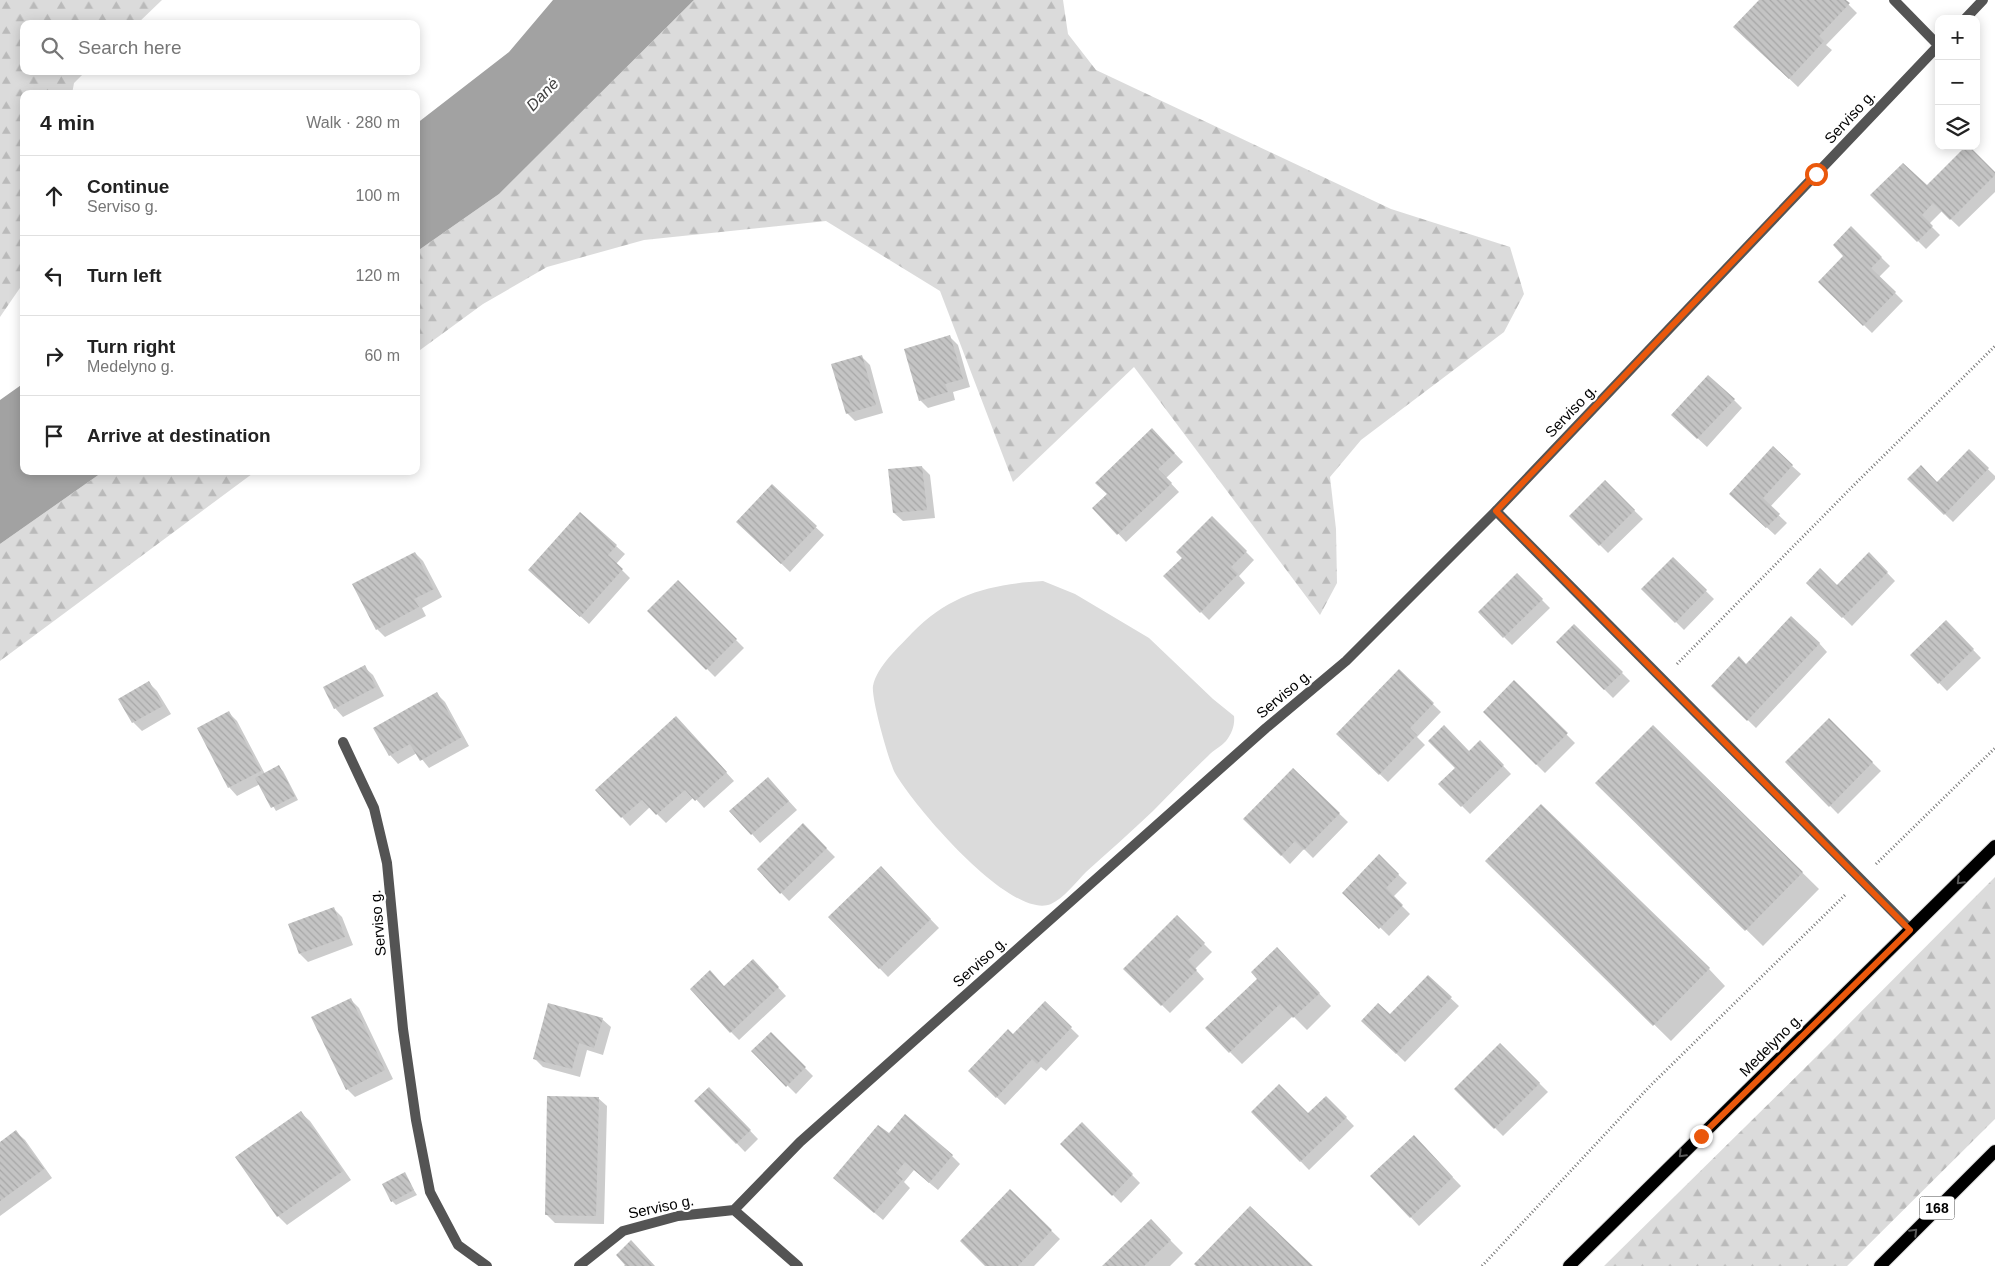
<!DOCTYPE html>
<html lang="en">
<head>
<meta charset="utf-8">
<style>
	body { margin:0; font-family:Helvetica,sans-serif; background:#f6f6f6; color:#222 }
	.controls { position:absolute; right:15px; top:15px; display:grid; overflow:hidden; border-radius:10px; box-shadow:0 2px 12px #0003 }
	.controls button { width:45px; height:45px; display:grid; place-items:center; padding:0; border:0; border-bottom:1px solid #e0e0e0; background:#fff; color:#222; font:25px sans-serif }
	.stop { position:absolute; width:15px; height:15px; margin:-11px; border:4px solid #ea580c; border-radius:50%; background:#fff }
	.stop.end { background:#ea580c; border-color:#fff; box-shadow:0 1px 5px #0008 }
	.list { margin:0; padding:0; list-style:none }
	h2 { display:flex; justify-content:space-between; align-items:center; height:65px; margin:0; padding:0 20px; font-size:21px }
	h2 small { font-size:16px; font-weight:400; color:#767676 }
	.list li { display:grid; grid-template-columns:32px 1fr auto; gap:15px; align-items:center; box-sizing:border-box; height:80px; padding:0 20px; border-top:1px solid #e0e0e0 }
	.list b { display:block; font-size:19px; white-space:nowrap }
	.list p { margin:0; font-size:16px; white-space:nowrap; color:#767676 }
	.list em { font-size:16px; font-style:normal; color:#767676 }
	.icon { flex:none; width:28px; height:28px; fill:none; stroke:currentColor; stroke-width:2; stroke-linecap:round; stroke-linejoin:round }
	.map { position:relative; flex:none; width:1995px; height:1266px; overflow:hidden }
	.search { position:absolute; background:#fff; box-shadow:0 2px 12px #0003; left:20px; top:20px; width:400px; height:55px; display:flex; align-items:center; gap:12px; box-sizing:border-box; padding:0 18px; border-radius:10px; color:#767676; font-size:19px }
	.panel { position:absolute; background:#fff; box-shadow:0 2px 12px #0003; left:20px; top:90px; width:400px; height:385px; border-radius:10px }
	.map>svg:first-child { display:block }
	.grass { fill:#dbdbdb }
	.forest { fill:url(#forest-firs) }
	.water { fill:#a2a2a2 }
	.shadow { fill:#0003 }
	.building { fill:url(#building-back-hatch) }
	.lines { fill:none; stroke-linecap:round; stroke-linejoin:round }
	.primary-casing { stroke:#dbdbdb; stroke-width:14 }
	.path { stroke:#767676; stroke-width:3; stroke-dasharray:1 2.5; stroke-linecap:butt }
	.lane { stroke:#545454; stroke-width:10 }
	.street { stroke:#545454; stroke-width:10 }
	.primary { stroke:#000; stroke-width:12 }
	.oneway { stroke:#595959 }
	.route { stroke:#ea580c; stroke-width:6 }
	.labels { text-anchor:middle; stroke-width:4.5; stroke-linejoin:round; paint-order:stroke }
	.shield { fill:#fff; stroke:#4c4c4c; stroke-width:1 }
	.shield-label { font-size:14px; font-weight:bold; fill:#000 }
	.street-label { font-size:15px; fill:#000; stroke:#fff }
	.water-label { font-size:16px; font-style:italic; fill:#434343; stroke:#fff }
</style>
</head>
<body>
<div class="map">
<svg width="1995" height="1266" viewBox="0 0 1995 1266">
	<defs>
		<pattern id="forest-firs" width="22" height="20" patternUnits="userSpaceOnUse" patternTransform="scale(1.25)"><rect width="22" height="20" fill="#dbdbdb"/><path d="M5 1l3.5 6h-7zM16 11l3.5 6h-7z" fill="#bababa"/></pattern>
		<pattern id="building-back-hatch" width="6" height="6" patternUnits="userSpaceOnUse" patternTransform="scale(1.25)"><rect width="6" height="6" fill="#c4c4c4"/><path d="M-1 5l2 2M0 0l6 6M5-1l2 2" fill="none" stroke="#a7a7a7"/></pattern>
	</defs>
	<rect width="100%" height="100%" fill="#fff"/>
	<path class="grass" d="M1043 581 1075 594 1149 638 1213 699 1234 716C1235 725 1232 733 1226 741 1221 747 1213 750 1208 756 1189 774 1171 793 1153 811 1131 832 1108 852 1086 872 1076 882 1064 898 1051 904 1011 921 913 805 895 773 889 762 871 698 873 686 877 666 899 647 912 633 950 594 990 584 1043 581Z"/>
	<path class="forest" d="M0 0H162L137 24H24V71H86L74 83 72 94H24V282L0 317Z
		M694 0H1063L1068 34 1096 70 1391 209 1510 247 1524 294 1504 332 1361 440 1330 477 1336 529 1337 583 1320 615 1134 367 1013 482 940 291 826 221 644 240 547 267 483 304 416 353V252L499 194Z
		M104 471H256L0 661V544Z
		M1995 877V1119L1847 1266H1604L1818 1055Z"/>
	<path class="water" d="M553 0H694L499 194 416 252V124L509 52Z
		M24 383V471H104L0 544V400Z"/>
	<path class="shadow" d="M1761 0H1844L1857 13 1826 45 1832 50 1798 87 1743 35Z
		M1995 174V192L1959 227 1942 211 1929 224 1940 235 1926 249 1872 195Z
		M1851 228 1890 266 1879 277 1903 301 1872 333 1820 282 1845 256Z
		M950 337 958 345 970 387 953 392 955 400 928 408 920 400Z
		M861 356 870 365 883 413 855 421 847 413Z
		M1734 400 1742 408 1707 447 1681 423Z
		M1160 438 1183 462 1166 478 1179 492 1126 542 1094 508Z
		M1969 451 1995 476V479L1953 522 1909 479 1937 483Z
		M1792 466 1801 474 1770 507 1787 523 1775 535 1739 502Z
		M922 467 930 475 935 518 903 521 894 513 890 470Z
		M1605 482 1643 519 1608 553 1571 516Z
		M772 486 824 535 790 572 746 530Z
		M580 514 625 554 616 564 630 578 589 624 538 578Z
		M1212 518 1254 560 1239 576 1245 583 1209 620 1165 576 1183 558Z
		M415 553 423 561 442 597 422 608 426 616 385 637 377 629Z
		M1869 554 1895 581 1852 626 1808 583 1837 586Z
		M1673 559 1714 599 1684 630 1643 589Z
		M1517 575 1550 608 1512 645 1479 612Z
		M678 582 744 648 715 677 649 611Z
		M1946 622 1981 658 1947 691 1912 655Z
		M1574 625 1630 681 1613 698 1557 642Z
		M1819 643 1827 652 1756 728 1721 694 1746 665Z
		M364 667 373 675 384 696 343 717 335 708Z
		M1399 671 1441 712 1417 737 1425 745 1388 782 1338 734Z
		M1514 682 1575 743 1545 773 1484 712Z
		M149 683 157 691 171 714 142 731 133 722Z
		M437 694 445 702 469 746 429 768 417 753 398 764 390 755Z
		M229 713 237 721 265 774 279 767 283 771 298 800 276 811 260 784 237 796 229 787Z
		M1829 720 1881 771 1838 814 1787 762Z
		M684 726 734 781 704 808 694 797 666 823 650 807 630 826 622 817Z
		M1653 726 1819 889 1763 946 1597 783Z
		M1480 742 1511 774 1470 814 1440 784Z
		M1293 769 1348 822 1313 858 1304 849 1290 864 1245 819Z
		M776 787 797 810 760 843 752 834Z
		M803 825 835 857 789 901 758 869Z
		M1379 856 1407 883 1393 897 1410 914 1389 936 1344 892Z
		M1487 861 1709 969 1725 986 1671 1041Z
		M881 868 939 928 888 977 830 917Z
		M333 908 342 917 353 945 308 962 300 954Z
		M1177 917 1212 952 1195 969 1204 979 1170 1013 1125 969Z
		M1290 962 1331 1006 1307 1030 1293 1016 1242 1064 1230 1052Z
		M761 969 786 996 739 1040 731 1032 725 987Z
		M1428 977 1459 1006 1405 1062 1363 1021 1390 1016Z
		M351 1000 359 1008 393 1079 355 1097 347 1089Z
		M1045 1003 1079 1036 1046 1071 1041 1067 1005 1105 969 1071 1013 1035Z
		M602 1019 611 1027 603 1055 587 1050 580 1077 543 1067 534 1058Z
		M771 1034 813 1076 796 1094 753 1051Z
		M1500 1044 1548 1092 1503 1136 1456 1089Z
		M709 1088 758 1139 745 1152 696 1101Z
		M1326 1097 1354 1126 1309 1170 1253 1112 1308 1115Z
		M598 1098 607 1106 604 1224 555 1223 546 1214Z
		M301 1113 310 1121 351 1180 287 1225 278 1216 237 1157Z
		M1082 1124 1140 1183 1121 1203 1062 1144Z
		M16 1132 25 1140 52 1178 0 1216V1144Z
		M889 1135 952 1156 960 1164 938 1190 914 1170 904 1182 910 1188 883 1220 843 1186Z
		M1414 1137 1461 1186 1419 1226 1372 1176Z
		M404 1174 417 1195 396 1205 392 1201Z
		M1010 1191 1060 1239 1034 1266H987Z
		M1151 1221 1183 1253 1170 1266H1104Z"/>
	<path class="building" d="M1759 0H1846L1850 3 1819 36 1824 41 1789 79 1733 27Z
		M1966 146H1969L1995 172V175L1950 220 1933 203 1922 215 1933 226 1917 242 1870 195 1903 163 1927 185Z
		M1851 226 1882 257 1871 268 1896 292 1863 326 1818 282 1843 256 1833 245Z
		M950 335 963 379 945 384 948 392 919 401 904 349Z
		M862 355 876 405 846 414 831 364Z
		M1708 375 1735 399 1697 439 1671 415Z
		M1152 428 1175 453 1158 469 1172 483 1117 535 1092 508 1107 494 1095 483Z
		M1773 446 1793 465 1763 498 1780 514 1766 528 1729 494Z
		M1969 449 1989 468 1944 515 1907 479 1921 465 1937 482Z
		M922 466 927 510 893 513 888 469Z
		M1605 480 1635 510 1599 546 1569 516Z
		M772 484 817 526 781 564 736 522Z
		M580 512 617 545 608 555 623 569 580 617 528 570Z
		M1212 516 1247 551 1231 567 1238 574 1200 613 1163 576 1182 558 1176 552Z
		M415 552 434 589 414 599 419 607 376 630 352 584Z
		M1869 552 1888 572 1842 618 1806 583 1820 568 1837 585Z
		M1673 557 1707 590 1675 623 1641 589Z
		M1517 573 1543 599 1503 638 1478 612Z
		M678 580 737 639 706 670 647 611Z
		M1791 616 1820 643 1747 721 1711 686 1739 656 1746 664Z
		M1946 620 1974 649 1938 684 1910 655Z
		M1574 624 1623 672 1604 690 1556 642Z
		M365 665 376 687 334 709 323 687Z
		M1399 669 1434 703 1410 728 1417 735 1379 775 1336 734Z
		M1514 680 1568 733 1536 765 1483 712Z
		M149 681 163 706 132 723 118 699Z
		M437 692 462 737 420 761 410 744 389 756 373 728Z
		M229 711 261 771 228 788 197 728Z
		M676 716 727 772 695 801 685 790 656 815 642 800 621 818 595 790Z
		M1829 718 1873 762 1829 807 1785 762Z
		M1444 725 1469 751 1480 740 1504 765 1461 807 1438 784 1455 768 1428 741Z
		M1653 725 1803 872 1745 931 1595 783Z
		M279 765 295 796 271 808 255 778Z
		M1293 768 1340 813 1304 850 1295 841 1281 856 1243 819Z
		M768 777 789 801 751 835 729 811Z
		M1541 804 1710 968 1653 1026 1485 861Z
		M803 823 827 848 780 894 757 869Z
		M1379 854 1399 874 1386 888 1403 905 1379 929 1342 893Z
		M881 866 931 919 879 969 828 917Z
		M334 907 345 937 299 954 288 924Z
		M1177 915 1205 943 1188 960 1197 970 1161 1006 1123 969Z
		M1277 947 1320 993 1293 1018 1280 1004 1229 1053 1205 1028 1257 979 1251 972Z
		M753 959 779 987 730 1033 690 989 710 970 724 986Z
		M1428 975 1452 997 1396 1054 1361 1021 1378 1003 1390 1014Z
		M351 998 385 1070 346 1090 311 1017Z
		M1045 1001 1072 1027 1037 1064 1032 1059 996 1098 968 1071 1008 1029 1013 1034Z
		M548 1003 603 1018 594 1048 579 1043 572 1069 533 1059Z
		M771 1032 806 1067 786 1087 751 1051Z
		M1500 1043 1540 1083 1494 1129 1454 1089Z
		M1279 1084 1308 1113 1326 1096 1347 1117 1300 1162 1251 1112Z
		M709 1087 751 1130 736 1144 694 1101Z
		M547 1096 599 1097 596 1216 545 1215Z
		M301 1111 343 1171 277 1217 235 1157Z
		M905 1114 953 1155 929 1183 905 1162 896 1173 903 1179 874 1213 833 1178 878 1125 889 1133Z
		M1082 1122 1133 1174 1112 1196 1060 1144Z
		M16 1130 44 1169 0 1201V1142Z
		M1414 1135 1453 1177 1410 1218 1370 1176Z
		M405 1172 414 1190 391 1202 382 1184Z
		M1010 1189 1052 1230 1018 1266H985L960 1241Z
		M1250 1206 1313 1266H1196L1194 1264Z
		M1151 1219 1171 1240 1144 1266H1102Z
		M631 1240 655 1266H624L625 1265 616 1255Z"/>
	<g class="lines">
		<g class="primary-casing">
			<path id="primary" d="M1569 1266 1995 846
				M1880 1266 1995 1151"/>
		</g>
		<path class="path" d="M1677 664 1857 482 1995 346
			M1876 864 1995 748
			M1482 1266 1650 1086 1845 895"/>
		<path class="lane" d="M1496 511 1911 930"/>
		<path class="street" d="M1894 0 1938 45
			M1965 19 1983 0
			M343 742 374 808 387 863 403 1029 416 1120 430 1192 458 1245 487 1266
			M734 1210 798 1266
			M579 1266 623 1231 678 1216 734 1210 800 1142 1266 728 1346 661 1496 511 1939 45"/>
		<use href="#primary" class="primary"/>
	</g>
	<defs><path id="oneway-chevron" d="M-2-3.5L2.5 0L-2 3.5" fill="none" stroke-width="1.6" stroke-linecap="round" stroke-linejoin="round" transform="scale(1.25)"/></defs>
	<g class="oneway">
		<use href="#oneway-chevron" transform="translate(1960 881) rotate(135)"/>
		<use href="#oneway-chevron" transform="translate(1682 1154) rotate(135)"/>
		<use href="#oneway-chevron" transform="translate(1914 1232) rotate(-45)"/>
	</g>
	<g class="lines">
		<path class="route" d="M1701 1136 1910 930 1496 511 1816 174"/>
	</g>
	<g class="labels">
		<rect class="shield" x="1919.5" y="1196.5" width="35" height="23" rx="4"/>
		<g class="shield-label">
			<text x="1937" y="1213">168</text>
		</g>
		<g class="street-label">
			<text transform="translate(1850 117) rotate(-47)" y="5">Serviso g.</text>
			<text transform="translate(1571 411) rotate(-46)" y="5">Serviso g.</text>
			<text transform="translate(1284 694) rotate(-40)" y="5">Serviso g.</text>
			<text transform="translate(378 923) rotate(-95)" y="5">Serviso g.</text>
			<text transform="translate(980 962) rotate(-42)" y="5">Serviso g.</text>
			<text transform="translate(1771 1045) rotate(-45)" y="5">Medelyno g.</text>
			<text transform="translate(661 1207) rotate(-12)" y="5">Serviso g.</text>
		</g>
		<g class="water-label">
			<text transform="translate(542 94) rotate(-46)" y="6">Danė</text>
		</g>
	</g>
</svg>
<div class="controls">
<button>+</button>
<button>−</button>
<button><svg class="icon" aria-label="layers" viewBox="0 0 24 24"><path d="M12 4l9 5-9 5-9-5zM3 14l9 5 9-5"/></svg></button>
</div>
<div class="stop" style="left:1816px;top:174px"></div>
<div class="stop end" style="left:1701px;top:1136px"></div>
<div class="search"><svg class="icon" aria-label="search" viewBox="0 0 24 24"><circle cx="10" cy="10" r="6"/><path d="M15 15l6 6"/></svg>Search here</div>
<section class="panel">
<h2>4 min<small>Walk · 280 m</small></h2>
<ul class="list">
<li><svg class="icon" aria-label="ahead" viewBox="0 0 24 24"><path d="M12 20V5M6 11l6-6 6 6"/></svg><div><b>Continue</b><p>Serviso g.</p></div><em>100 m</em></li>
<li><svg class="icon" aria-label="left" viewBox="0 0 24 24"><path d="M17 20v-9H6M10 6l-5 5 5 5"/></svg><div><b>Turn left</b></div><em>120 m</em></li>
<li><svg class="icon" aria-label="right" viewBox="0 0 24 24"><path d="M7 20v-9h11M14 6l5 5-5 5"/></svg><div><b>Turn right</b><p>Medelyno g.</p></div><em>60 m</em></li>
<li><svg class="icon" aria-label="arrive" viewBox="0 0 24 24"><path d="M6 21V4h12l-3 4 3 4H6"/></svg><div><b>Arrive at destination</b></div></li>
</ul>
</section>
</div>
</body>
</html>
